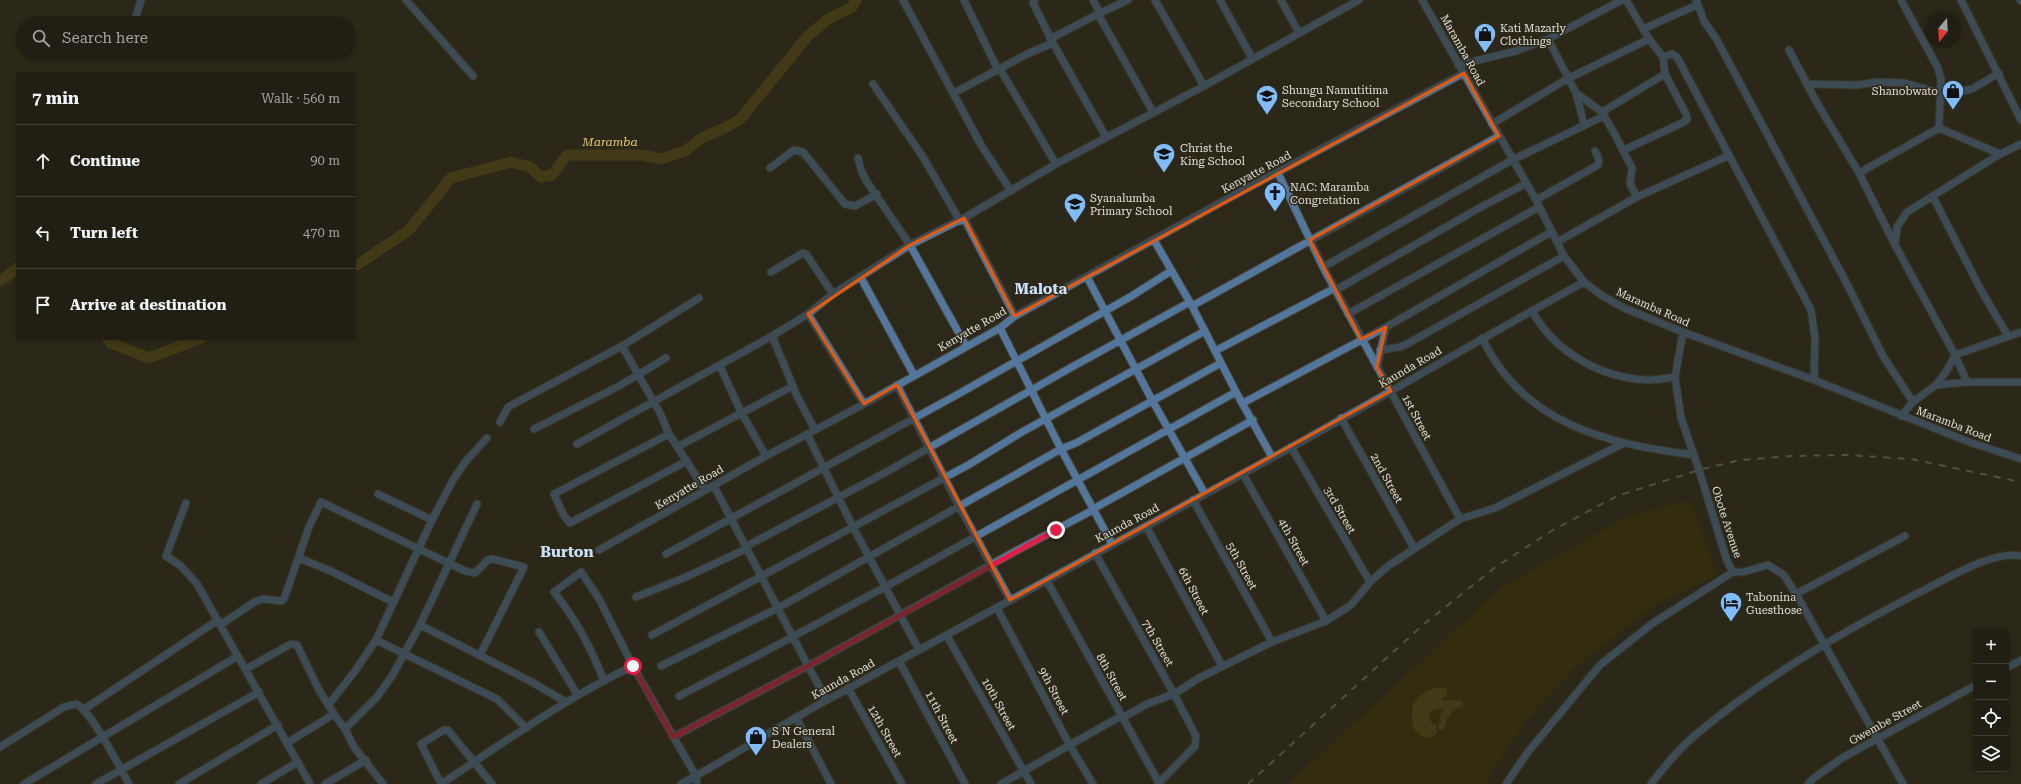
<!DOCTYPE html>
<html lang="en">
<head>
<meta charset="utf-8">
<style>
	body { margin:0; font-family:"Roboto Serif",serif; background:#2d2b22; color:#f1f3f6 }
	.controls { position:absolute; right:12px; bottom:12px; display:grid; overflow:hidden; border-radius:4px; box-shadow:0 2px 6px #0003 }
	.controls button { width:36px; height:36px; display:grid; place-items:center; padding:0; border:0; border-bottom:1px solid #3e3c34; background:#211e14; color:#f1f3f6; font:20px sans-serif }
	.compass { position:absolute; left:1925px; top:12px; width:36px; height:36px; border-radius:50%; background:#211e14; box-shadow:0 2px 6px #0003; rotate:198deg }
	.stop { position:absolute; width:12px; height:12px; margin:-9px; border:3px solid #e11d48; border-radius:50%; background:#fff }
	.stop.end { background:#e11d48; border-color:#fff; box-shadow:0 1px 4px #0008 }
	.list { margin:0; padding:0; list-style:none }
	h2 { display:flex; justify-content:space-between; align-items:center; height:52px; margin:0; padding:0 16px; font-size:17px }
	h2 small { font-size:13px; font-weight:400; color:#a2a2a0 }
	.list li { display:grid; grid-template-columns:26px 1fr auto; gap:12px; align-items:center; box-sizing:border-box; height:72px; padding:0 16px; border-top:1px solid #3e3c34 }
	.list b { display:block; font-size:15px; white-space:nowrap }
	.list em { font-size:13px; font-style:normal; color:#a2a2a0 }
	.icon { flex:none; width:22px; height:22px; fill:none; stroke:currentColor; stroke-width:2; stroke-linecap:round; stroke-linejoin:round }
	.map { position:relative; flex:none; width:2021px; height:784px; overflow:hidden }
	.search { position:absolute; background:#211e14; box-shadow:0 2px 6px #0003; left:16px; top:16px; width:340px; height:44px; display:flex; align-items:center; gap:10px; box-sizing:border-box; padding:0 14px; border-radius:22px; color:#a2a2a0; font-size:15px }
	.panel { position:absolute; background:#211e14; box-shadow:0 2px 6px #0003; left:16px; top:72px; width:340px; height:268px; border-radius:4px }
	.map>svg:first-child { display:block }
	.green { fill:#3d3101 }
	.water { fill:#5d4e13 }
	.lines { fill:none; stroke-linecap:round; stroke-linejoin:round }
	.river { stroke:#5d4e13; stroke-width:11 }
	.minor-casing { stroke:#494538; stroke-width:9 }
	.minor { stroke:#53779c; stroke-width:7 }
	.rail { stroke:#817e72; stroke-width:2; stroke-dasharray:7 7; stroke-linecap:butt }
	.route { stroke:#e11d48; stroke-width:5 }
	.marked { fill:none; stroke:#e8590c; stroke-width:3; stroke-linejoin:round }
	.labels { text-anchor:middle; stroke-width:3; stroke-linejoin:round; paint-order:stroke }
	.poi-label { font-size:11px; fill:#e1dfd6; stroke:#2c281a; text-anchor:start }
	.street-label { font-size:11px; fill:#e1dfd6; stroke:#2c281a }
	.water-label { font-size:12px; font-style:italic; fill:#e5ca61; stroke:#2c281a }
	.district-label { font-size:15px; font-weight:bold; fill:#cbe1f9; stroke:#2c281a }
</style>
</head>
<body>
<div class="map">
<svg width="2021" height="784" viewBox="0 0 2021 784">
	<rect width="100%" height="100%" fill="#2c281a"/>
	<path class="green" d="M1691 500 1717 575 1658 603 1575 667 1525 722 1484 784H1288L1502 587 1626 517Z"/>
	<path class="water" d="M1436 688H1447V695L1441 699 1443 701 1454 700 1463 701V706C1451 710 1447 717 1444 729L1439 730 1438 725 1441 722 1439 717 1444 710 1438 708 1431 711C1428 718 1429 722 1436 725L1437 733 1434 736 1424 738 1414 729C1408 707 1413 695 1436 688Z"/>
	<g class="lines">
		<path class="river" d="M354 267 409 230 451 178 511 162 530 167 541 177 552 175 567 155H641L661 159 685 151 702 138 729 126 741 118 808 36 828 19 852 7 856 0
			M0 281 18 268
			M107 338 111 343 149 358 201 338"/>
		<g class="minor-casing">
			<path id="minor" d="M406 0 473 76
				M903 0 981 145 1011 191
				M964 0 998 70
				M1035 0 1033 3 1053 43 1106 137
				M1093 0 1100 13
				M1128 0 1098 14 1153 112
				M1155 0 1204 86
				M1220 0 1252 58
				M1281 0 1299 33
				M1422 0 1536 200 1564 256 1584 282 1601 295 1624 308 1683 332 1814 380 1969 442 2021 459
				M1626 0 1649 39 1663 57
				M1696 0 1704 21 1717 40 1847 284 1883 356 1913 402
				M1961 0 2021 120
				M2020 0 2021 1
				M134 23 141 0
				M1643 29 1697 5
				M1050 39 1098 14
				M1548 39 1576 93 1584 124
				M1789 50 1817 103 1859 173 1895 245
				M135 53 136 54
				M1458 65 1516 51 1548 39 1622 0
				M1000 69 1056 164
				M873 84 923 157 960 221
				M1808 84 1857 85 1877 82 1905 83 1940 93H1953L1972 89 1999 73
				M954 93 1027 54 1053 43
				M1576 93 1602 112 1614 133 1632 168 1630 184 1637 197
				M1602 112 1665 74
				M1492 124 1567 79 1649 39
				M1939 128 2000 154
				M1624 150 1684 122 1687 119 1686 114 1665 74 1663 57 1672 54 1677 57 1811 310 1815 338 1814 380
				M858 158 861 170 867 182 910 245 966 346
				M770 168 794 150 803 152 845 204 855 206 877 194
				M1278 173 1323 267 1460 519
				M1859 173 1939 128 1941 79 1938 68 1901 0
				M1933 197 1982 292 2008 336
				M1536 200 1598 165 1599 159 1595 151
				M964 218 1015 316
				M1154 240 1192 306 1236 392 1272 457
				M1557 242 1637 197 1728 156
				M1323 267 1512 160 1604 116
				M771 272 803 253 806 254 833 294
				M860 276 914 375
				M1087 277 1152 400 1205 494
				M1336 290 1481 207 1525 184
				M1192 306 1499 136
				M1532 311C1555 352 1600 378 1648 380 1657 380 1666 378 1675 377
				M808 314 864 404
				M1348 314 1539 207
				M1000 328 1061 449 1112 544
				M1683 332 1675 377 1681 418 1699 470 1727 561 1733 572H1743L1768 565 1784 575 1796 594 1903 784
				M772 336 797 396 815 430
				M1482 338C1523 424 1607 444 1694 455
				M622 346 660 413 669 434 705 490
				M1380 350 1400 347 1407 344 1564 256
				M1215 351 1335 288
				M720 366 741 412 766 456
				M1377 367 1386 327
				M1967 382 1955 355 1895 245 1897 227 1907 212 2000 154 2021 144
				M897 385 959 506 1010 600
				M1936 385 1967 382H2021
				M1243 403 1386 327 1551 232
				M1901 416 1913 402 1936 385 1946 372 1955 355 2021 332
				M1341 418 1414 548
				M500 422 508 407 622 346 699 298
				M534 429 619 386 666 358
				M669 434 554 494 563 514 570 523 687 461
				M807 434 853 527 919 650
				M577 444 772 336 808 314 833 294 910 245 964 218 1056 164 1204 86 1359 0
				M677 447 793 386
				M1291 447 1370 582
				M1243 474 1326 621
				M714 486 808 666 827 700
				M378 494 432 520
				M1193 500 1272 642
				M186 503 166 556 181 566 197 584 310 784
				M1093 509 1253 420
				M1146 526 1222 666
				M745 547 888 471 1072 367 1190 302
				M599 550 766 456 864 404 1000 328 1015 316 1227 199 1464 73
				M1095 553 1174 694 1196 736 1195 746 1158 784
				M666 554 953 397 1130 297 1171 271
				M299 558 333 572 393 602
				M1047 581 1159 783
				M1796 594 1905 536
				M636 597 686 577 746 549
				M997 608 1069 744 1093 784
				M220 625 256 601 263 599 282 601 284 599 309 527 321 502 465 571 475 573 488 560 493 559 524 567 480 655
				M420 625 530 681 566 702
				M539 632 577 694
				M652 635 970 464 1022 432 1205 331
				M947 636 1031 784
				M376 640 497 699 526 728
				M899 661 965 784
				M661 666 778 608 1061 449 1076 443 1221 363
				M2006 668 2021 660
				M246 669 291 644 297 645 319 690 334 714 345 729 354 747 383 784
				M604 681C592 650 575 618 554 592L581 572 598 597 633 666
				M848 688 902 784
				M679 696 768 650 885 587 1236 392
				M329 704 355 671 376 640 432 520 453 480 466 461 487 438
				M83 710 218 620
				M796 717 831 784
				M1122 718 1147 704 1174 694 1199 678 1272 642 1326 621 1351 605 1370 582 1388 566 1460 519 1495 508 1624 443
				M345 729 377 697 392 676 420 625 477 504
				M673 737 808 666 1012 553 1093 510
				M287 743 334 714
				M0 747 64 707 76 704C91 710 120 768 129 784
				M24 784 238 656
				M96 784 259 692
				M179 784 278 725
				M261 784 298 762
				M325 784 366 760
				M492 784 448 730H444L421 744 439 780 444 782C506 741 566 698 633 666L696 776 697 784
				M681 784C731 757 779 726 829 699 982 615 1136 532 1290 448 1388 394 1485 336 1584 282
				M1001 784 1121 716
				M1506 784 1528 752 1600 665 1653 623 1733 572
				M1651 784C1664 767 1677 751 1693 737 1765 676 1845 630 1928 588 1951 576 1995 550 2021 556
				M1808 784 1814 778 1842 758 1976 685"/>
		</g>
		<use href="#minor" class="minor"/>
		<path class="rail" d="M1248 784 1424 624 1497 566 1553 530 1617 496 1699 470 1740 460 1793 456 1846 455 1911 459 2021 482"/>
	</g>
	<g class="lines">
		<path class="route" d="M633 666 673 737 808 666 1056 530"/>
	</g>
	<path d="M0 0H2021V784H0ZM1464 73 1499 136 1310 240 1361 339 1386 327 1377 367 1391 391 1010 600 897 385 864 404 808 314 910 245 964 218 1015 316Z" fill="#2c281a" fill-opacity=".55" fill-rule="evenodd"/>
	<path class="marked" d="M1464 73 1499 136 1310 240 1361 339 1386 327 1377 367 1391 391 1010 600 897 385 864 404 808 314 910 245 964 218 1015 316Z"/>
	<defs>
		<g id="shop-pin" transform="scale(1.15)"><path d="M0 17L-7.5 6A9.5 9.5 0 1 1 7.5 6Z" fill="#81bcfa" stroke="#2c281a"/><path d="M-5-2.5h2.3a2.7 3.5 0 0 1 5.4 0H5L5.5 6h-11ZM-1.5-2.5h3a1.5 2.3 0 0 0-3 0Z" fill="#111"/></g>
		<g id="school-pin" transform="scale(1.15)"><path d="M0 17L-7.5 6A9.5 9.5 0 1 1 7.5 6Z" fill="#81bcfa" stroke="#2c281a"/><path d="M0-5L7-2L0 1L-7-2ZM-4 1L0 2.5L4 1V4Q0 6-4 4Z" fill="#111"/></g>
		<g id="church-pin" transform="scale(1.15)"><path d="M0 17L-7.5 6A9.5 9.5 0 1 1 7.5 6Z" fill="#81bcfa" stroke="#2c281a"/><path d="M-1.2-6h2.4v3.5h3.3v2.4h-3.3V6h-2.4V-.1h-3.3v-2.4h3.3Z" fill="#111"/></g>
		<g id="hotel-pin" transform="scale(1.15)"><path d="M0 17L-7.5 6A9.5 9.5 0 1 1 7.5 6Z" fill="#81bcfa" stroke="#2c281a"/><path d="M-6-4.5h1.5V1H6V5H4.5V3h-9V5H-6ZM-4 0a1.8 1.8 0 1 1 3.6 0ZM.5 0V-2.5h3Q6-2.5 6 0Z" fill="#111"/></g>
	</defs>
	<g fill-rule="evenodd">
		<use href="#shop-pin" x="1485" y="34"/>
		<use href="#shop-pin" x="1953" y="91"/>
		<use href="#school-pin" x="1267" y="96"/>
		<use href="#school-pin" x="1164" y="154"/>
		<use href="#church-pin" x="1275" y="193"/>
		<use href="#school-pin" x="1075" y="204"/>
		<use href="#hotel-pin" x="1731" y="603"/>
		<use href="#shop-pin" x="756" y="737"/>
	</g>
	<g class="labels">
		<g class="poi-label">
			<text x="1500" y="32">Kati Mazarly<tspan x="1500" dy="13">Clothings</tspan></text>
			<text x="1282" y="94">Shungu Namutitima<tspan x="1282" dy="13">Secondary School</tspan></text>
			<text x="1938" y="95" text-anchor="end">Shanobwato</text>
			<text x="1180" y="152">Christ the<tspan x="1180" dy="13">King School</tspan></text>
			<text x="1290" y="191">NAC: Maramba<tspan x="1290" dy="13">Congretation</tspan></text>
			<text x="1090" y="202">Syanalumba<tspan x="1090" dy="13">Primary School</tspan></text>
			<text x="1746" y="601">Tabonina<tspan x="1746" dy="13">Guesthose</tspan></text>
			<text x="772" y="735">S N General<tspan x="772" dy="13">Dealers</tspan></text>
		</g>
		<g class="street-label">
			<text transform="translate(1463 50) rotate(61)" y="4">Maramba Road</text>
			<text transform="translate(1256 172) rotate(-28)" y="4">Kenyatte Road</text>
			<text transform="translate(1653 307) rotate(24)" y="4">Maramba Road</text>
			<text transform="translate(972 329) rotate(-30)" y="4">Kenyatte Road</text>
			<text transform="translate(1410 367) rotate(-30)" y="4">Kaunda Road</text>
			<text transform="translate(1417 417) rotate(62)" y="4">1st Street</text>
			<text transform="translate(1954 424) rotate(21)" y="4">Maramba Road</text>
			<text transform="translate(1387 478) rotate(61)" y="4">2nd Street</text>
			<text transform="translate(689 487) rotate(-30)" y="4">Kenyatte Road</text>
			<text transform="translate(1340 510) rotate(60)" y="4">3rd Street</text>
			<text transform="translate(1727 522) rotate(72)" y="4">Obote Avenue</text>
			<text transform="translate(1127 523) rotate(-28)" y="4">Kaunda Road</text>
			<text transform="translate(1294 542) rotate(61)" y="4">4th Street</text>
			<text transform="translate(1242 566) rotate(61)" y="4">5th Street</text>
			<text transform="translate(1194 591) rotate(62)" y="4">6th Street</text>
			<text transform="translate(1158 643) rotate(60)" y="4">7th Street</text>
			<text transform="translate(1112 677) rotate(61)" y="4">8th Street</text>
			<text transform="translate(843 679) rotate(-29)" y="4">Kaunda Road</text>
			<text transform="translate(1054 691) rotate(62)" y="4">9th Street</text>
			<text transform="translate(999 704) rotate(61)" y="4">10th Street</text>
			<text transform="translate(942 717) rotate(62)" y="4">11th Street</text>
			<text transform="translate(1885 722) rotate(-29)" y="4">Gwembe Street</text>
			<text transform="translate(885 731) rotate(61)" y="4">12th Street</text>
		</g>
		<g class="water-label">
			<text x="610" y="146">Maramba</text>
		</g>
		<g class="district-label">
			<text x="1041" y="294">Malota</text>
			<text x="567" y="557">Burton</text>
		</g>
	</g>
</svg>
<div class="controls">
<button>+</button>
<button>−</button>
<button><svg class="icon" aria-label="locate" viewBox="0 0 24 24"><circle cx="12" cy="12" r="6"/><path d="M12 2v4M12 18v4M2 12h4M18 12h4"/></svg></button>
<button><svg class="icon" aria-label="layers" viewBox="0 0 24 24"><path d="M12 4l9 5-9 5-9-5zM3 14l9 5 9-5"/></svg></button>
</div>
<svg class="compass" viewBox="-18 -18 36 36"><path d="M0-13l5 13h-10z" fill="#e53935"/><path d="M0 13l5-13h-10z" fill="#a2a2a0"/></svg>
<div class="stop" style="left:633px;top:666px"></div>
<div class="stop end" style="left:1056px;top:530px"></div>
<div class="search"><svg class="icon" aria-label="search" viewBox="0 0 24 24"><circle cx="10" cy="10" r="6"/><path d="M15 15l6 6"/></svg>Search here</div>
<section class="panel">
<h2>7 min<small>Walk · 560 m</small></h2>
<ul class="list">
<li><svg class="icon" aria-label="ahead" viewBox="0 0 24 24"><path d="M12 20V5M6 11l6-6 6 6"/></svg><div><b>Continue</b></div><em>90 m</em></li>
<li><svg class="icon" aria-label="left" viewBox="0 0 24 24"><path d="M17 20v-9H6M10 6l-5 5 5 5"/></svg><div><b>Turn left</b></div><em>470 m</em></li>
<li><svg class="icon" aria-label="arrive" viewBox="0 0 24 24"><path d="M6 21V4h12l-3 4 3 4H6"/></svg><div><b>Arrive at destination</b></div></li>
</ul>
</section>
</div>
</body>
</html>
